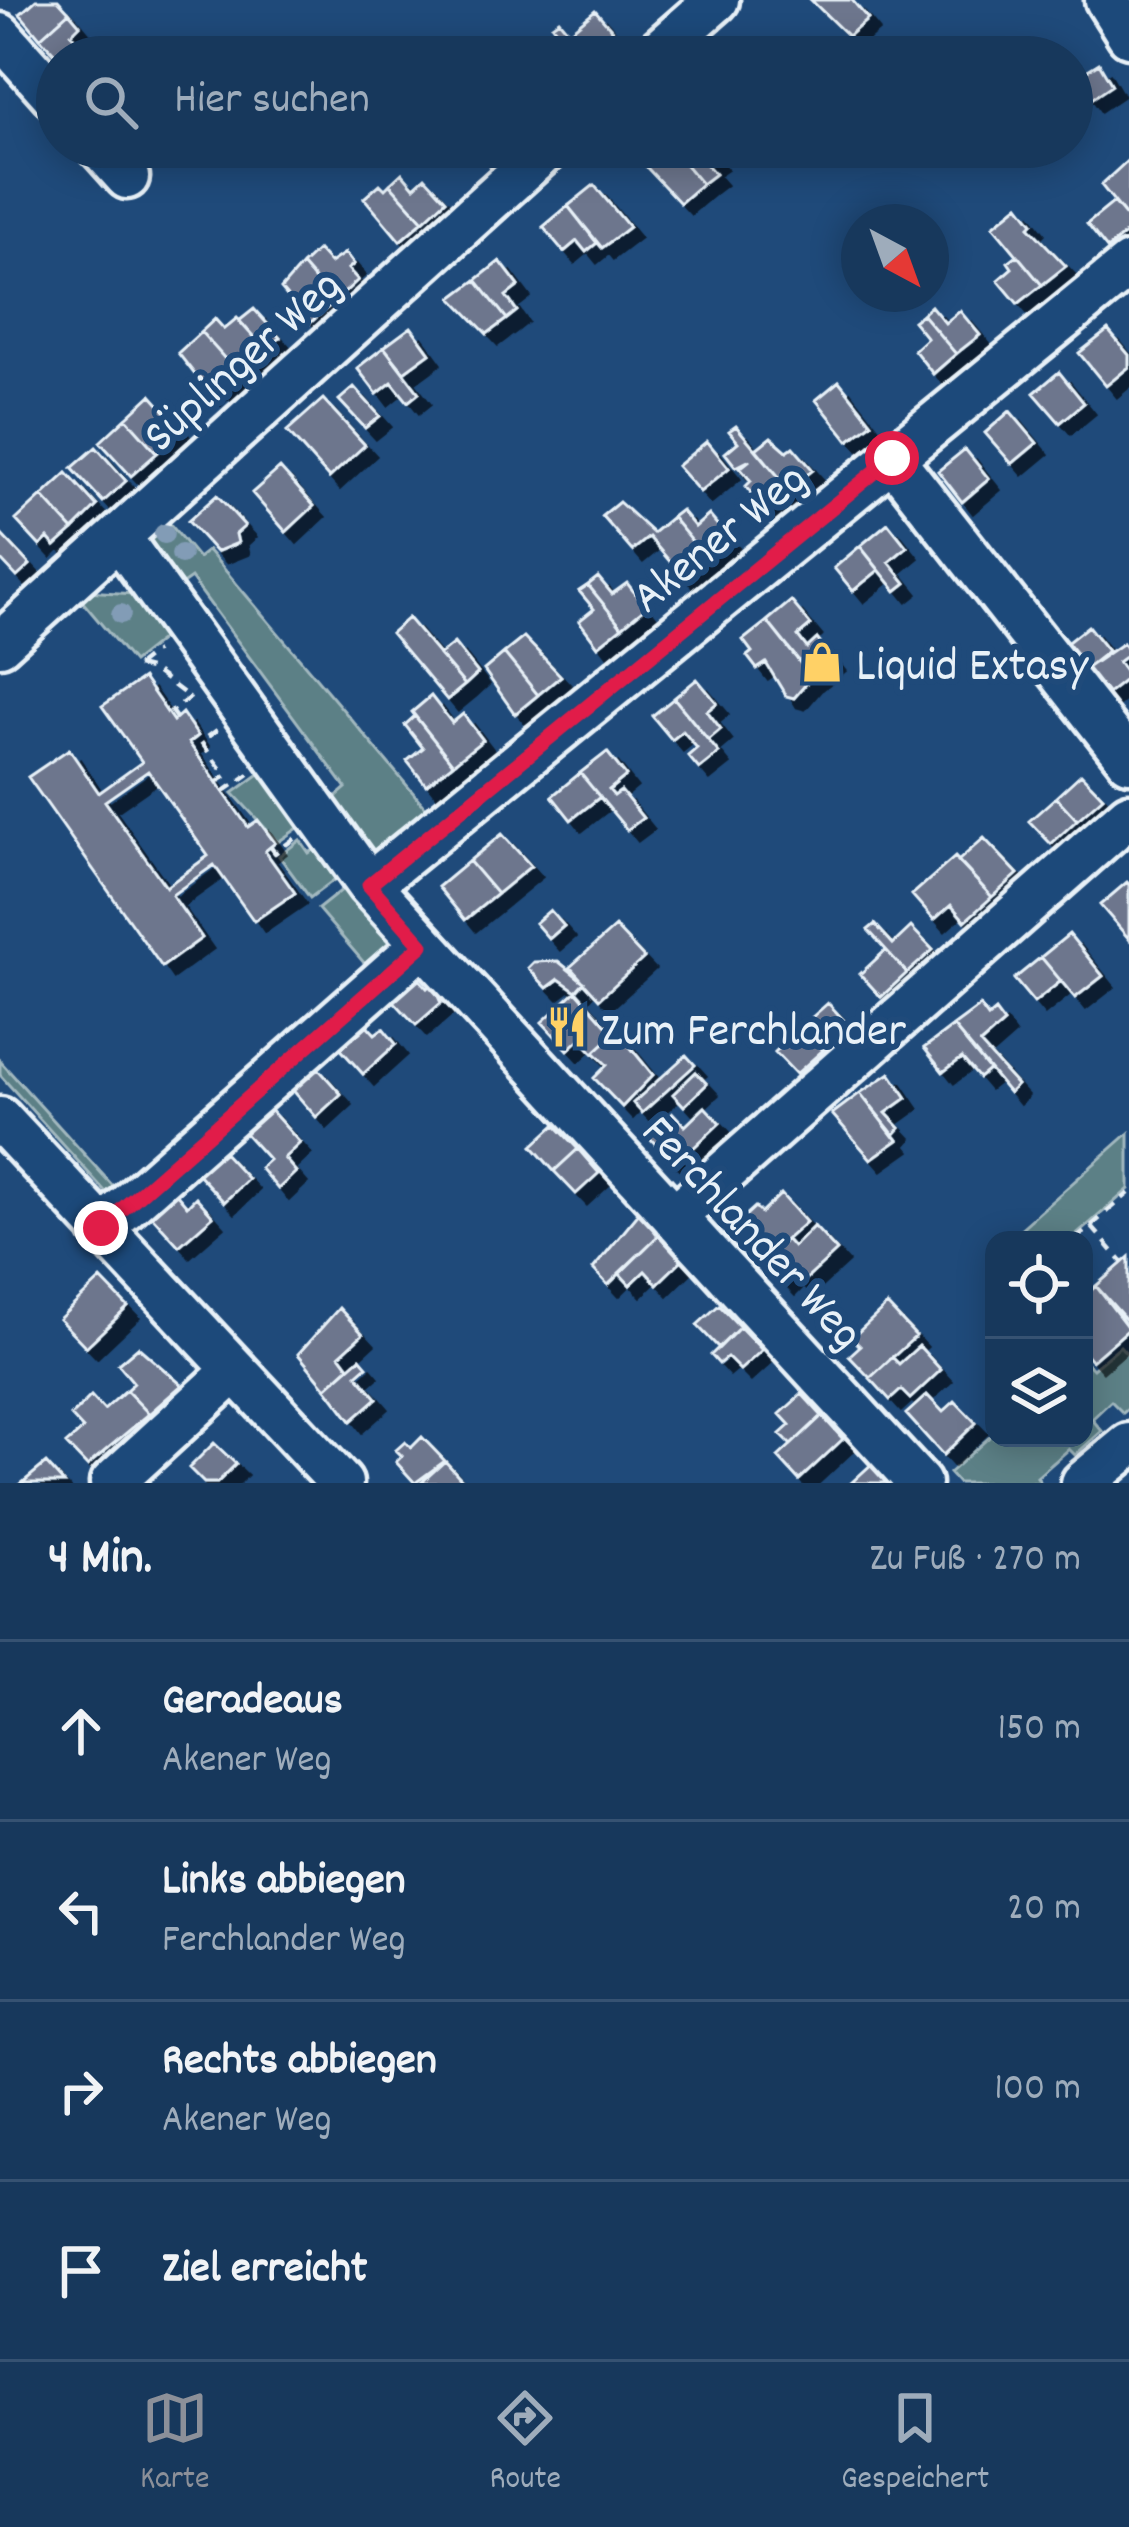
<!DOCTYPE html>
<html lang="de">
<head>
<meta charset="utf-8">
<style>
	body { margin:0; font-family:Dekko,sans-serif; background:#244365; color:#f1f3f6 }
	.controls { position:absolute; right:36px; bottom:36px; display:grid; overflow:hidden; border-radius:24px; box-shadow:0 6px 30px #0003 }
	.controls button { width:108px; height:108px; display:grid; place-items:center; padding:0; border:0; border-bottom:3px solid #365272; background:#17385c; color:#f1f3f6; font:60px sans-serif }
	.compass { position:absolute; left:841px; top:204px; width:108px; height:108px; border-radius:50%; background:#17385c; box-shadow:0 6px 30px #0003; rotate:139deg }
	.stop { position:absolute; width:36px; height:36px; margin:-27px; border:9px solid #e11d48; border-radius:50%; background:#fff }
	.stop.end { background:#e11d48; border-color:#fff; box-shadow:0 3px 12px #0008 }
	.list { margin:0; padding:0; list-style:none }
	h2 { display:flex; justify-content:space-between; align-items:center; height:156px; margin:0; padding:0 48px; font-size:51px }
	h2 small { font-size:39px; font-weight:400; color:#9eacbb }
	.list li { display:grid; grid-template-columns:78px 1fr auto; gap:36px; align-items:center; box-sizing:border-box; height:180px; padding:0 48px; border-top:3px solid #365272 }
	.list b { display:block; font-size:45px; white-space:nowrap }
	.list p { margin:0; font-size:39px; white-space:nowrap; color:#9eacbb }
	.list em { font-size:39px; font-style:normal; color:#9eacbb }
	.icon { flex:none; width:66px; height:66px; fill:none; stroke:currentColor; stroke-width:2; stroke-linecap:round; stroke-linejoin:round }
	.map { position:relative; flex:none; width:1129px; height:1483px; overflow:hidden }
	.search { position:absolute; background:#17385c; box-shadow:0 6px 30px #0003; left:36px; right:36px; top:36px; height:132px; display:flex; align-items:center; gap:30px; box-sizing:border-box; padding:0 42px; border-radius:66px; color:#9eacbb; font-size:45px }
	.sheet { height:876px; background:#17385c }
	nav { display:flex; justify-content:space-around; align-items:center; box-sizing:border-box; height:168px; border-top:3px solid #365272; background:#17385c; font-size:33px; color:#9eacbb }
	nav a { display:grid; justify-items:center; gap:6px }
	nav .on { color:#8c9099 }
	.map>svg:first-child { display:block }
	.green { fill:#5b8086; stroke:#a2b8bf; stroke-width:3 }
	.building { fill:#6d768d; stroke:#e8f1f8; stroke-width:3; fill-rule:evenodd; filter:url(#shadow) }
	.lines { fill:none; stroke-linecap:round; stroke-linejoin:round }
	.minor-casing { stroke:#e8f1f8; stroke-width:51 }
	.path { stroke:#e8f1f8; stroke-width:4.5; stroke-dasharray:12 9; stroke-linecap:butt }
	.minor { stroke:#1f4a7a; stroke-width:42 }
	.tree { fill:#829cb6 }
	.route { stroke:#e11d48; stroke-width:15 }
	.labels { text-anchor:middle; stroke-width:12; stroke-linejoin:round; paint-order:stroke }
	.street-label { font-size:48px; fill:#e8f1f8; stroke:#1f4a7a }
	.poi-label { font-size:48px; fill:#e8f1f8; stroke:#1f4a7a; text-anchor:start }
</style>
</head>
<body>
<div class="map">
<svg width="1129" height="1483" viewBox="0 0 1129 1483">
	<defs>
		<filter id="shadow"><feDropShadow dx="11" dy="11" stdDeviation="0" flood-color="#0009"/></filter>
	</defs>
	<rect width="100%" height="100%" fill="#1f4a7a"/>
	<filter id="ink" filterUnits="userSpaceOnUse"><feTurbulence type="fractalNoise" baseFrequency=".00833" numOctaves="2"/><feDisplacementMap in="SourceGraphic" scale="24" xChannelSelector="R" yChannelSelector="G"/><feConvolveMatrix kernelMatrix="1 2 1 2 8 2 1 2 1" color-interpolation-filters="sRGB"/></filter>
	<g filter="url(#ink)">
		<path class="green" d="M160 512 198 558 208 550 432 815 381 854 358 850 324 807 346 788 191 578 171 592 145 543Z
			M85 591 135 594 166 636 133 662 76 594Z
			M262 772 301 826 278 842 233 793Z
			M300 840 309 853 317 848 338 877 310 898 279 856Z
			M348 885C381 919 407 931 377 978L318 909Z
			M0 1061 122 1196 113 1200 0 1075Z
			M1129 1133V1189L1071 1240H1008Z
			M1120 1346 1129 1356V1408L1123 1413 1111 1401 1092 1419 1102 1431 1075 1455 1069 1449 1037 1477 1041 1483H958L949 1473 994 1433V1438H1084V1360L1093 1369Z"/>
		<path class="building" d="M36 0H58L69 12 40 38 20 14Z
			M811 0H852L868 19 848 36Z
			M595 10 625 45 610 57H590L569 32Z
			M69 12 80 25 71 34 79 43 58 57 40 38Z
			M559 20 579 44 590 57H563L556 43 562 38 552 25Z
			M1099 63 1112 85 1090 100 1075 78Z
			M646 147H671L702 184 680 203 636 156Z
			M671 147H706L716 159 707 165 715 174 702 184Z
			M1127 161 1129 164V220L1101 185Z
			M402 173 414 187 425 177 446 200 423 221 390 184Z
			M380 184 385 189 390 184 423 221 400 241 364 198Z
			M594 185 629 227 602 248 568 206Z
			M1114 202 1129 220V231L1107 249 1087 224Z
			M1019 205 1033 223 1029 227 1066 266 1042 285 993 226Z
			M568 206 597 243 586 252 577 241 564 252 543 227Z
			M318 250 330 263 345 253 354 264 348 269 358 280 334 302 302 265Z
			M1017 255 1042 285 1018 304 998 280 1012 268 1008 262Z
			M500 261 519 286 506 296 517 311 507 319 476 280Z
			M302 265 334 302 310 323 281 289Z
			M476 280 507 319 487 334 452 298Z
			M931 306 945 323 960 311 980 335 956 354 922 314Z
			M254 309 280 338 266 351 239 321Z
			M922 314 956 354 933 374 914 350 927 338 913 321Z
			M237 318 268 353 241 377 201 332 215 319 224 329Z
			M411 327 430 353 404 372 384 347Z
			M1108 330 1129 355V367L1106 386 1079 353Z
			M201 332 241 377 224 393 218 386 210 394 178 353Z
			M384 347 419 393 408 402 392 382 377 394 357 368Z
			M1059 372 1084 403 1060 423 1034 393Z
			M839 381 872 423 849 441 816 400Z
			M354 387 380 416 365 428 339 400Z
			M151 395 182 430 157 453 126 418Z
			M323 399 365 445 329 478 287 431Z
			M1010 411 1037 443 1012 464 985 433Z
			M126 418 157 453 131 476 100 442Z
			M736 426 789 489 765 510 746 486 751 481 740 468 750 460 736 467 725 453 738 442 729 431Z
			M771 437 787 451 793 447 813 470 789 489 756 449Z
			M707 441 729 468 700 492 677 466Z
			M96 447 126 481 103 502 72 468Z
			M965 449 989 479 962 502 938 471Z
			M280 468 314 506 286 532 252 493Z
			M67 473 97 506 73 530 42 496Z
			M217 495 245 526 236 534 238 543 216 552 188 521Z
			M42 496 73 530 55 546 48 538 40 546 16 520Z
			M619 502 653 533 672 517 706 558 683 577 649 537 632 551 602 516Z
			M681 510 695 527 709 515 729 539 706 558 672 517Z
			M888 523 907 547 889 562 906 583 896 591 860 546Z
			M0 533 30 565 17 577 0 559Z
			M860 546 879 570 853 591 834 568Z
			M598 577 612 594 627 583 646 607 622 627 588 585Z
			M588 585 622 627 598 646 579 621 594 609 579 591Z
			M791 601 811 625 798 636 807 648 817 639 834 660 812 678 767 621Z
			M408 618 465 685 447 700 391 633Z
			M767 621 812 677 794 698 786 696 766 663 757 669 747 656 752 652 743 640Z
			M1088 626 1108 651 1084 670 1064 645Z
			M524 637 561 676 538 695 504 653Z
			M454 643 478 673 465 685 439 655Z
			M1123 643 1129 654 1118 662 1129 677 1105 696 1084 670Z
			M504 653 538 695 515 714 484 670Z
			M143 678 173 721 182 713 198 736 189 743 248 827 258 820 275 843 265 851 295 893 254 921 214 865 172 895 202 938 162 967 28 777 69 749 99 793 142 762 102 706ZM148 771 208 856 166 887 105 801Z
			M697 679 717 703 707 711 721 729 708 740 674 698Z
			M431 696 452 723 463 714 483 740 453 764 412 712Z
			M674 698 719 753 699 769 688 756 697 748 683 731 672 740 652 716Z
			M415 716 453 764 426 785 407 761 423 748 405 725Z
			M607 752 626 776 609 790 614 796 621 791 643 818 627 830 580 773Z
			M580 773 600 797 571 820 552 796Z
			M1081 774 1103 797 1077 820 1056 797Z
			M1056 797 1077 820 1051 844 1029 821Z
			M502 834 531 866 497 894 469 861Z
			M984 838 1018 874 992 897 958 861Z
			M955 857 992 897 965 921 951 905 934 920 912 895Z
			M469 861 497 894 465 920 438 887Z
			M1127 882 1129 884V939L1100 905Z
			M550 910 564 926 549 939 535 923Z
			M875 924 893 944 911 927 933 950 907 973 868 930Z
			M615 927 644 958 599 999 570 967Z
			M1069 934 1103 976 1075 998 1041 957Z
			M886 950 907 973 881 997 860 974Z
			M1041 957 1061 981 1034 1003 1014 979Z
			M558 961 584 982 576 991 559 979 547 988 528 968 534 962Z
			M414 974 427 988 432 983 441 1003 416 1025 390 997Z
			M576 991 614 1034 593 1053 580 1039 568 1050 542 1022Z
			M828 1003 849 1026 823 1050 801 1027Z
			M980 1006 988 1017 995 1011 1004 1023 980 1044 1017 1085 1009 1093 953 1026Z
			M363 1021 375 1034 383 1028 396 1044 363 1074 337 1045Z
			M953 1026 989 1070 979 1078 962 1058 943 1072 924 1048Z
			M801 1027 823 1050 796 1074 775 1052Z
			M617 1031 653 1075 622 1107 594 1078 607 1065 594 1052Z
			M686 1055 695 1065 642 1113 633 1103Z
			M315 1065 341 1094 316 1117 290 1087Z
			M696 1072 707 1084 684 1106 673 1094Z
			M890 1073 907 1098 886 1113 900 1128 893 1136 860 1093Z
			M860 1093 898 1140 871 1159 832 1114Z
			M268 1107 300 1143 284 1158 296 1172 278 1189 260 1168 269 1160 242 1130Z
			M705 1107 720 1123 675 1165 648 1136 673 1113 685 1126Z
			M555 1125 578 1149 554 1171 532 1146Z
			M578 1149 599 1173 576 1194 554 1171Z
			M221 1150 248 1179 224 1202 197 1173Z
			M176 1193 187 1206 196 1197 213 1216 179 1246 151 1215Z
			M781 1194 806 1222 763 1260 739 1235 751 1224 744 1217 755 1207 761 1213Z
			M640 1212 660 1234 608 1285 593 1269Z
			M814 1226 837 1251 801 1284 793 1275 784 1284 762 1261 786 1239 793 1247Z
			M660 1234 684 1258 657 1284 645 1271 630 1285 619 1273Z
			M1129 1257V1323L1096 1286Z
			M101 1279 128 1307 86 1347 59 1319Z
			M1096 1286 1129 1329 1092 1361 1084 1352V1297Z
			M719 1305 740 1327 719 1348 697 1325Z
			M887 1305 916 1336 870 1378 849 1356 860 1346 852 1338Z
			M339 1308 363 1334 340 1355 349 1367 326 1388 298 1354Z
			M740 1327 762 1350 740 1370 727 1357 719 1364 711 1355Z
			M919 1346 941 1370 910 1399 901 1390 890 1400 870 1378 892 1357 899 1364Z
			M138 1347 182 1385 149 1414 126 1390 134 1383 118 1364Z
			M360 1358 367 1366 357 1375 377 1398 351 1421 326 1388Z
			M126 1390 149 1414 87 1466 66 1444 83 1429 71 1416 91 1396 104 1410Z
			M802 1394 822 1416 791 1445 780 1434 790 1425 780 1414Z
			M927 1395 943 1412 955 1401 976 1423 943 1455 906 1414Z
			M822 1416 843 1439 799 1480 778 1457Z
			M422 1437 445 1461 415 1483 396 1462 402 1456 396 1450 405 1442 411 1448Z
			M214 1443 236 1464 217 1483H204L189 1468Z
			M445 1461 465 1483H421Z
			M874 1462 892 1483H851Z
			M46 1463 64 1483H22Z"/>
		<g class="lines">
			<g class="minor-casing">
				<path id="minor" d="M1107 0 1129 35
					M0 35 57 99
					M652 57 717 0
					M100 147 127 177
					M892 458 1129 760
					M119 537 369 885 919 1483
					M0 644 549 147
					M369 885 1129 265
					M0 1119 341 1483
					M674 1217 1129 815
					M101 1229 422 945
					M112 1483 235 1370
					M1083 1483 1129 1445"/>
			</g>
			<path class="path" d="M137 666 153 670 185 694
				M137 666 156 651
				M176 718 171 711 192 696
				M216 783 226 776 201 742 217 730
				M223 792 249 774
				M270 846 275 853 295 838
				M1091 1226 1123 1263
				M1075 1240 1129 1193"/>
			<use href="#minor" class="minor"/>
		</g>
		<g class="tree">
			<circle cx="164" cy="534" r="10"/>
			<circle cx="181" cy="554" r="10"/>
			<circle cx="121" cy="614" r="10"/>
		</g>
	</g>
	<g class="lines" filter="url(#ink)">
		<path class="route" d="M101 1228 422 945 369 885 892 458"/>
	</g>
	<defs>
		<g id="shop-bare" transform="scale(3.24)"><path d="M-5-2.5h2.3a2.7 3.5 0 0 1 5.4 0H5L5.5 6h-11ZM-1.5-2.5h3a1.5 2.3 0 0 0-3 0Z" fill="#ffd166" stroke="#1f4a7a" stroke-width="2.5" paint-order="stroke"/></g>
		<g id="restaurant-bare" transform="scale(3.24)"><path d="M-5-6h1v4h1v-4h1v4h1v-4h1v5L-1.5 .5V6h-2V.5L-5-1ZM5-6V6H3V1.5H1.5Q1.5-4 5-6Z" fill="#ffd166" stroke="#1f4a7a" stroke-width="2.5" paint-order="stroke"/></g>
	</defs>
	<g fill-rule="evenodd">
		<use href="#shop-bare" x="822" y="662"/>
		<use href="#restaurant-bare" x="567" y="1027"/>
	</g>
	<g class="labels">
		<g class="street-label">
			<text transform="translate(240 358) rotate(-42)" y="17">Süplinger Weg</text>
			<text transform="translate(717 535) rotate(-39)" y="17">Akener Weg</text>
			<text transform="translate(755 1230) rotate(47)" y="17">Ferchlander Weg</text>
		</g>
		<g class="poi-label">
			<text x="856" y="679">Liquid Extasy</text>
			<text x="601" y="1044">Zum Ferchlander</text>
		</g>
	</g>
</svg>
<div class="controls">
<button><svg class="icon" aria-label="locate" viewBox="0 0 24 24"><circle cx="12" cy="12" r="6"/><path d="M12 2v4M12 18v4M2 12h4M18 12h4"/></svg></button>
<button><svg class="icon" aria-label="layers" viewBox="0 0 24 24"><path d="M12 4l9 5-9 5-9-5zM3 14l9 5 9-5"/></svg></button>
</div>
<svg class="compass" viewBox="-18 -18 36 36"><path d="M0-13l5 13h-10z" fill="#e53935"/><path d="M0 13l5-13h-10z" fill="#9eacbb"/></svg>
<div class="stop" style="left:892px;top:458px"></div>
<div class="stop end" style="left:101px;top:1228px"></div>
<div class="search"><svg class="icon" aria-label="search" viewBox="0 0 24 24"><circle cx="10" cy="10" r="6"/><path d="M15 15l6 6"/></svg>Hier suchen</div>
</div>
<section class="sheet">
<h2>4 Min.<small>Zu Fuß · 270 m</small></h2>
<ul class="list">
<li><svg class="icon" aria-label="ahead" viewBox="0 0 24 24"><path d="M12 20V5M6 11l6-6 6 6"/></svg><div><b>Geradeaus</b><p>Akener Weg</p></div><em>150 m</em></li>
<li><svg class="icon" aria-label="left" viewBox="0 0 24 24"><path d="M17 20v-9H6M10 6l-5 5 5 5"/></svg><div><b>Links abbiegen</b><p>Ferchlander Weg</p></div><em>20 m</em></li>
<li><svg class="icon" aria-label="right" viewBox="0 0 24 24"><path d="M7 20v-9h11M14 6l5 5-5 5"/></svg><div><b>Rechts abbiegen</b><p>Akener Weg</p></div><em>100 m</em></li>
<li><svg class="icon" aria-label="arrive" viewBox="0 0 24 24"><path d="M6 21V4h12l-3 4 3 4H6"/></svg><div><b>Ziel erreicht</b></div></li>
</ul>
</section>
<nav>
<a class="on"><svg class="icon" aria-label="map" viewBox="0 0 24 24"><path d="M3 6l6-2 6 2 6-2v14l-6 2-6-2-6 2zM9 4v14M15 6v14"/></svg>Karte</a>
<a><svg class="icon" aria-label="directions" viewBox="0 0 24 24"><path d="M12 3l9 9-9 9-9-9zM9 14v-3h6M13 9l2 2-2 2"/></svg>Route</a>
<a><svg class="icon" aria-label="saved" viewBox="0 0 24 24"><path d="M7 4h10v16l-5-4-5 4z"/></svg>Gespeichert</a>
</nav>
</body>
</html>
